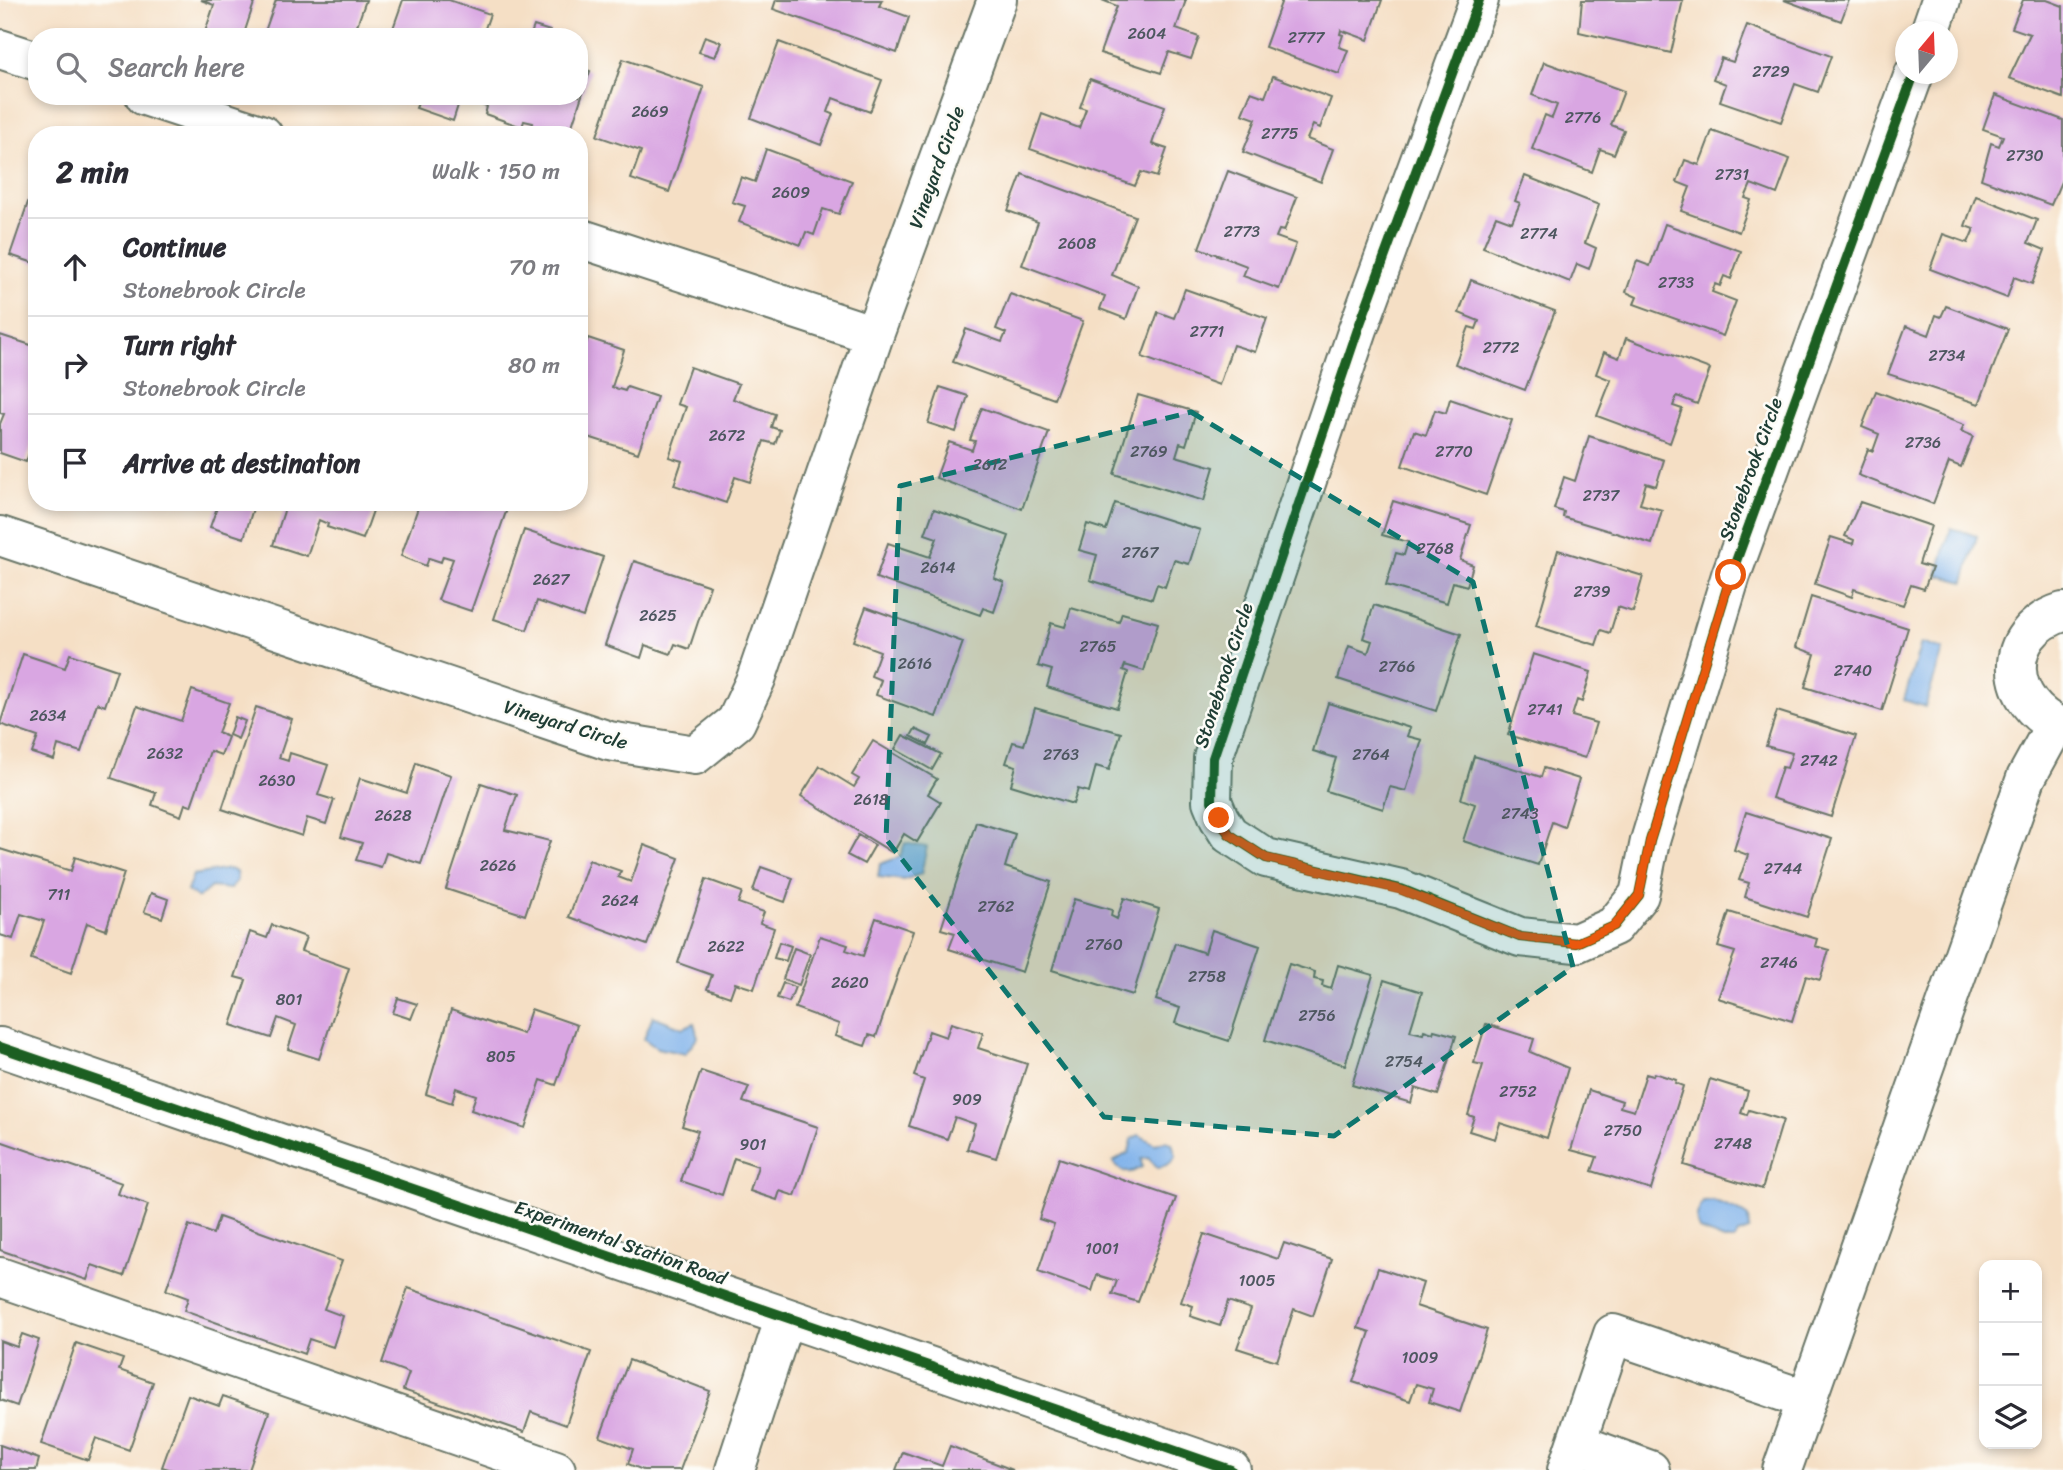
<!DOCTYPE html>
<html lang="en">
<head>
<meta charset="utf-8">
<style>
	body { margin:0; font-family:Sriracha,sans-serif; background:#f7f7f7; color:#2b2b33 }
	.controls { position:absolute; right:21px; bottom:21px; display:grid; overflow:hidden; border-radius:14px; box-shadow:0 4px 10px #0003 }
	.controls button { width:63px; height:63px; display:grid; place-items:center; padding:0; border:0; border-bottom:2px solid #e1e1e2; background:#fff; color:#2b2b33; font:35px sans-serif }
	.compass { position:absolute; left:1895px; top:21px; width:63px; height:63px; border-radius:50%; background:#fff; box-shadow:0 4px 10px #0003; rotate:19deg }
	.stop { position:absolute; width:21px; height:21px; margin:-16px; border:5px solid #ea580c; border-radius:50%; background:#fff }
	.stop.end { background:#ea580c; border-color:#fff; box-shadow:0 2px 7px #0008 }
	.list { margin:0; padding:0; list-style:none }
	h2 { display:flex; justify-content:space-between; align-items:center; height:91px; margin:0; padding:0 28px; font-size:30px }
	h2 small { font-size:23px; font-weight:400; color:#7c7c81 }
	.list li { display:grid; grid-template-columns:46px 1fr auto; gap:21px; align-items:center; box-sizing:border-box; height:98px; padding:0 28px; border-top:2px solid #e1e1e2 }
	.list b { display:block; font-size:26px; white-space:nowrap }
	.list p { margin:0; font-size:23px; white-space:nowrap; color:#7c7c81 }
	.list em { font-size:23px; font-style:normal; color:#7c7c81 }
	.icon { flex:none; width:38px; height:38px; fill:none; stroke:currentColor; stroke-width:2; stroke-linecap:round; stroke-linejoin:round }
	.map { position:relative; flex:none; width:2063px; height:1470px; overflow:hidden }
	.search { position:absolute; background:#fff; box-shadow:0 4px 10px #0003; left:28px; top:28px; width:560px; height:77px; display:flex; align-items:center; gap:18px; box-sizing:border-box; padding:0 24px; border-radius:28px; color:#7c7c81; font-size:26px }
	.panel { position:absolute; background:#fff; box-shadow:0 4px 10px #0003; left:28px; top:126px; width:560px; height:385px; border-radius:28px }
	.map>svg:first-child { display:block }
	.water { fill:#7eb1ea; stroke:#4e778f; stroke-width:2 }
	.building { fill:#d9a6e2 }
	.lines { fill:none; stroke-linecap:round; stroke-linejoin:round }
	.minor-casing { stroke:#6a7667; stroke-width:42 }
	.minor { stroke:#fff; stroke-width:38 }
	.cycleway-casing { stroke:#fdfcf7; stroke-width:15 }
	.cycleway { stroke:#1b5e20; stroke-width:10 }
	.route { stroke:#ea580c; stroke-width:9 }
	.marked { fill:#0f766e; fill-opacity:0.2; stroke:#0f766e; stroke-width:5; stroke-dasharray:14 9; stroke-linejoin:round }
	.labels { text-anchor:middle; stroke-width:5; stroke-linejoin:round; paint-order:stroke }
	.number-label { font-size:16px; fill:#4e5760 }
	.street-label { font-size:19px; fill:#1f3d34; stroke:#fdfcf7 }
</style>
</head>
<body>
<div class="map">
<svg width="2063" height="1470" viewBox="0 0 2063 1470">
	<rect width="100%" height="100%" fill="#fdfcf7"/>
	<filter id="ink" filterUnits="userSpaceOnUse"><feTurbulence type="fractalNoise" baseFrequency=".0143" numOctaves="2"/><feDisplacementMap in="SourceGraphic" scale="14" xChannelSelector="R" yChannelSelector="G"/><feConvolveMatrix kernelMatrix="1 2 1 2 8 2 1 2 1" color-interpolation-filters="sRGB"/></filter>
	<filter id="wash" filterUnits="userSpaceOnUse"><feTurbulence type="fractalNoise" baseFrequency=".00686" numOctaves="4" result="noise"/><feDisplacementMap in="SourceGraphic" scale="28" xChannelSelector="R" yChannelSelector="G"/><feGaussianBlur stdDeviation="1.57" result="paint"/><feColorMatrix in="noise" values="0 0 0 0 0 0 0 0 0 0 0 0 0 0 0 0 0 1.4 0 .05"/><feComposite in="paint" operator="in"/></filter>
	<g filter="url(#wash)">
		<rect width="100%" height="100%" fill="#f5dfc5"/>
		<path class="water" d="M1951 528 1977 536 1964 582 1937 575Z
			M1921 643 1943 650 1925 707 1904 700Z
			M905 843 927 847 921 874 903 880 878 877 880 864 900 857Z
			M229 869 236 872 237 881 230 889 211 887 198 898 187 891 193 875Z
			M653 1016 683 1028 694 1023 698 1037 685 1054 657 1048 644 1039Z
			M1139 1135 1155 1144 1166 1141 1172 1143 1176 1156 1171 1163 1158 1168 1148 1158 1141 1159 1142 1167 1130 1173 1122 1171 1113 1162 1129 1152 1132 1139Z
			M1713 1201C1722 1205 1742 1211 1748 1217L1749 1230 1738 1234 1734 1240H1724L1700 1230C1693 1220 1698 1211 1703 1202Z"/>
		<g id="blocks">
			<path class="building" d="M255 0 243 37 204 35 214 5 201 0Z
				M276 0H366L353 37H324L306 29 303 37H263Z
				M403 0H449L490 14 482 37H390Z
				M776 0H882L879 6 909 17 897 53 773 9Z
				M1102 0H1186L1176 29 1199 37 1191 59 1169 52 1161 73 1100 53 1117 6Z
				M1282 0H1382L1368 40 1341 30 1340 34 1343 35 1339 47 1348 50 1339 74 1265 47Z
				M1582 0H1683L1671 53 1579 32Z
				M1784 0H1849L1841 21Z
				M2023 0H2047L2063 6V98L2009 78 2030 34 2012 28Z
				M1747 25 1831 56 1818 92 1795 84 1781 122 1720 101 1726 84 1713 79 1721 58 1733 62Z
				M534 26 550 31 548 37H530Z
				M705 36 721 42 715 57 699 52Z
				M779 42 882 80 870 112 833 98 828 112 833 114 821 145 751 118Z
				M623 59 704 87 669 192 631 179 641 151 597 136Z
				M1544 62 1624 91 1611 125 1624 130 1614 154 1600 149 1592 172 1532 149 1545 115 1552 118 1557 105 1532 95Z
				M579 67 590 71 569 135H529L533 123 524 121 522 127 485 114 487 107 476 103 478 96H579Z
				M1273 76 1331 98 1320 128 1313 125 1307 139 1333 149 1321 182 1243 152 1256 119 1242 114 1251 92 1265 97Z
				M1090 79 1165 106 1152 144 1167 149 1157 177 1141 172 1135 186 1030 149 1042 114 1079 128 1086 109 1080 107Z
				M1995 95 2063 120V177L2051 205 1981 179 1991 143 1999 146 2003 136 1983 129Z
				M421 96H461L453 121 416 108Z
				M1712 131 1790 159 1777 194 1751 184 1745 198 1751 200 1739 232 1681 211 1690 187 1677 182 1685 160 1699 165Z
				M766 149 852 181 839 214 823 209 814 235 806 232 801 245 739 222 745 206 732 202 741 177 755 182Z
				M1228 171 1297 197 1284 231 1279 230 1276 237 1296 244 1279 289 1243 276 1247 266 1199 248Z
				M1022 174 1135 216 1112 275 1138 286 1126 319 1100 309 1105 296 1022 265 1038 222 1008 211Z
				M37 176V264L10 255Z
				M1525 176 1599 205 1585 243 1596 248 1589 269 1577 264 1570 282 1483 247 1496 216 1512 222 1520 203 1515 201Z
				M1976 196 2037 220 2028 243 2045 250 2032 284 2014 277 2007 298 1930 269 1943 234 1968 243 1974 229 1965 226Z
				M1665 224 1741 251 1731 279 1724 276 1720 286 1715 284 1712 292 1736 301 1723 336 1634 304 1637 297 1626 292 1637 261 1650 266Z
				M1471 280 1555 311 1525 390 1455 364 1469 327 1476 329 1479 321 1459 313Z
				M1185 289 1267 318 1255 352 1233 345 1219 385 1142 357 1158 312 1174 318Z
				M1010 294 1083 321 1054 399 953 362 966 329 1002 342 1006 333 996 329Z
				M1946 306 2008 329 1979 404 1888 374 1906 326 1929 335 1936 315 1941 317Z
				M0 335 37 347V430L26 462 0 453V424L4 414 0 413Z
				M588 338 624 350 612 387 625 391 627 387 657 397 638 453 579 434V365Z
				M1626 338 1710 369 1697 404 1677 396 1673 406 1682 409 1670 443 1597 416 1611 380 1596 374 1604 352 1619 358Z
				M690 367 739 384 733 399 775 414 771 427 780 430 775 444 764 441 750 482 735 477 726 503 674 485 682 461 669 457 686 407 677 404Z
				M940 387 968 396 956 432 928 423Z
				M1876 391 1964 425 1961 431 1973 436 1961 467 1949 462 1933 504 1858 475 1868 449 1873 451 1879 434 1862 427Z
				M1138 395 1196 412 1186 445 1180 443 1176 456 1214 467 1204 501 1114 474Z
				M1450 399 1512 420 1486 495 1402 466 1414 431 1426 435 1435 410 1446 413Z
				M982 408 1049 432 1022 509 936 478 949 442 972 450 975 441 970 440Z
				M1589 436 1664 460 1656 486 1646 483 1640 504 1662 510 1652 544 1563 517 1564 512 1554 509 1564 477 1575 481Z
				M1393 501 1471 525 1460 560 1473 565 1467 586 1453 582 1447 603 1386 585 1396 553 1404 555 1408 542 1382 535Z
				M219 502H255L244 538 210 527Z
				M287 502H376L363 539 327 527 328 524 319 520 307 556 273 545Z
				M420 502H488L507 509 471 611 438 600 453 559 443 556 441 562 429 558 426 566 401 556Z
				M1860 502 1931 526 1919 564 1932 568 1924 589 1911 585 1903 605 1854 589 1852 597 1815 584 1831 537 1853 544 1854 540 1845 536Z
				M1115 503 1200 530 1189 564 1174 560 1165 587 1157 584 1152 599 1090 580 1097 555 1079 550 1087 524 1106 530Z
				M934 509 1009 536 994 578 1004 582 994 612 983 608 980 615 876 578 888 543 930 557 937 538 925 534Z
				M524 530 603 557 583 617 537 601 527 630 494 619Z
				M1558 550 1643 576 1633 612 1618 607 1610 633 1601 630 1596 645 1536 626Z
				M634 561 710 586 689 649 675 644 671 654 645 645 641 658 605 645Z
				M1811 597 1908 628 1882 711 1805 687 1815 654 1796 647Z
				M1374 605 1461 634 1436 711 1338 679 1349 646 1368 653 1372 641 1363 638Z
				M866 607 963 642 936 717 876 695 881 680 871 676 880 651 853 641Z
				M1071 608 1119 622 1122 613 1158 623 1144 671 1125 665 1123 670 1128 672 1117 708 1047 687 1052 670 1038 666 1051 623 1065 627Z
				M23 654 65 668 70 654 117 670 105 706 97 703 81 752 58 745 54 760 32 753 38 737 0 724Z
				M1533 654 1591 672 1582 702 1577 700 1572 716 1596 723 1585 758 1508 735Z
				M192 690 229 703 218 733 228 737 221 755 210 751 191 806 185 804 181 816 152 805 156 793 111 778 137 706 181 721Z
				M1328 703 1410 728 1407 736 1422 740 1406 791 1390 787 1383 809 1326 791 1336 758 1313 751Z
				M256 707 292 719 279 758 288 761 290 753 328 765 318 795 334 800 326 824 307 818 302 836 222 809Z
				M1035 708 1121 733 1109 770 1096 766 1089 792 1078 789 1073 804 1011 785 1016 766 1006 763 1013 742 1024 745Z
				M1777 711 1856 736 1831 817 1772 798 1782 767 1787 768 1792 753 1766 746Z
				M235 717 245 721 238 739 229 735Z
				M915 729 932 737 928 745 911 736Z
				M903 735 941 754 932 770 895 749Z
				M873 741 937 779 928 794 941 802 917 842 904 834 893 853 801 796 820 766 854 787 859 779 852 775Z
				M1474 756 1541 777 1544 768 1579 779 1564 827 1552 822 1538 865 1463 841 1475 804 1461 799Z
				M416 763 451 775 421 864 386 853 381 867 356 860 362 843 341 837 360 778 407 793Z
				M481 783 517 795 505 830 550 841 525 915 446 889Z
				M1746 812 1832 839 1807 917 1745 897 1749 883 1739 880 1748 855 1734 850Z
				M976 822 1015 834 1005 867 1051 882 1022 972 949 949 955 933 941 929Z
				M858 835 875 845 864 864 847 855Z
				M644 845 679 858 647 945 569 917 589 860 621 871 618 877 631 882Z
				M0 849 71 871 75 857 124 873 106 930 87 923 71 973 31 959 44 921 21 914 13 939 0 935Z
				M761 867 793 878 785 902 753 891Z
				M706 879 742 892 738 903 764 912 760 923 774 928 754 989 735 983 730 997 707 989 712 975 678 963Z
				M151 893 168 899 162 918 144 912Z
				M1124 898 1159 909 1133 995 1052 970 1074 899 1112 910 1111 916 1117 919Z
				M1729 912 1817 939 1815 946 1829 950 1820 980 1806 976 1792 1021 1718 998 1735 952 1718 947Z
				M876 918 913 931 876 1037 869 1035 865 1046 835 1036 839 1024 795 1008 820 936 848 945 846 950 863 956Z
				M272 925 306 937 301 951 349 968 319 1059 288 1049 296 1025 278 1018 271 1038 231 1025 246 980 235 977 250 932 267 938Z
				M1212 930 1260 946 1229 1041 1175 1023 1180 1008 1156 1000 1175 943 1205 953Z
				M779 942 791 946 786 961 774 958Z
				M794 948 810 954 799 985 783 979Z
				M1289 964 1315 972 1314 979 1323 981 1322 986 1331 989 1338 965 1373 975 1345 1065 1265 1040Z
				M1384 980 1422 992 1410 1031 1423 1034 1424 1030 1433 1033 1434 1030 1456 1036 1438 1095 1415 1088 1411 1103 1352 1085Z
				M783 983 795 987 789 1002 777 998Z
				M398 998 417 1004 411 1019 393 1013Z
				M531 1009 577 1025 556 1085 541 1080 525 1128 471 1110 476 1095 456 1088 452 1103 426 1094 451 1010 523 1034Z
				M951 1023 983 1033 978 1048 1027 1064 996 1158 967 1149 975 1124 955 1117 947 1139 909 1126 924 1080 914 1076 929 1031 946 1037Z
				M1486 1024 1534 1039 1530 1052 1568 1068 1547 1138 1500 1123 1495 1139 1469 1131 1474 1117 1468 1115 1483 1065 1474 1063Z
				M701 1071 749 1087 743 1102 818 1127 795 1196 780 1191 777 1200 750 1191 758 1166 734 1158 722 1195 681 1181 698 1131 682 1126Z
				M1654 1073 1676 1080 1675 1083 1683 1086 1651 1189 1592 1171 1597 1157 1571 1150 1589 1090 1622 1101 1620 1107 1634 1111 1646 1074 1653 1076Z
				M1710 1079 1748 1091 1741 1113 1747 1115 1749 1110 1783 1120 1762 1189 1684 1165Z
				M0 1141 122 1183 118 1194 148 1205 124 1276 92 1265 87 1280 0 1250Z
				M1059 1158 1176 1198 1138 1302 1112 1294 1117 1281 1097 1275 1092 1291 1038 1272 1054 1224 1039 1219Z
				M219 1217 342 1261 324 1309 343 1316 333 1347 309 1339 304 1354 184 1311 188 1298 166 1290 189 1225 213 1234Z
				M1204 1234 1278 1259 1284 1243 1332 1259 1313 1316 1294 1309 1277 1361 1237 1348 1251 1309 1228 1301 1220 1326 1190 1316 1193 1306 1181 1302Z
				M1378 1268 1423 1283 1416 1306 1487 1330 1460 1412 1429 1402 1433 1389 1416 1384 1410 1401 1353 1382 1370 1332 1358 1328Z
				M408 1288 591 1352 566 1425 531 1412 524 1432 403 1390 409 1373 382 1363Z
				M22 1334 39 1340 17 1406 0 1400V1341L17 1347Z
				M76 1343 123 1359 119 1370 153 1382 129 1450 96 1438 88 1460 41 1444Z
				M629 1360 710 1391 680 1470H643L628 1464 633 1449 600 1437Z
				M188 1395 219 1406 223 1396 269 1412 249 1470H172L162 1467Z
				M0 1445 39 1459 36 1470H0Z
				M950 1446 1013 1470H896L903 1452 942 1466Z"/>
		</g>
	</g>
	<g filter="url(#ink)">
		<use href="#blocks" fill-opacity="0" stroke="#6a7667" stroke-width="2"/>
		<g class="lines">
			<g class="minor-casing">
				<path id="minor" d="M1479 0 1358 329 1213 758 1212 801 1219 818 1229 834 1266 858 1401 889 1520 937 1576 943 1614 926 1639 895 1650 841 1731 575 1914 74
					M1930 32 1941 0
					M0 49 37 61
					M145 96 263 135
					M579 238 874 335
					M0 536 609 741 695 755 736 722 756 679 874 335 997 0
					M2063 612C1999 632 2004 704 2063 728
					M0 1047 1231 1470
					M0 1277 556 1470
					M1576 1443 1613 1334 1807 1400
					M735 1470 785 1317
					M1567 1470 1576 1443 1650 1470
					M1782 1470 2026 778 2055 725"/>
			</g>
			<use href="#minor" class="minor"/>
			<g class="cycleway-casing">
				<path id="cycleway" d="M1479 0 1358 329 1213 758 1212 801 1219 818 1229 834 1266 858 1401 889 1520 937 1576 943 1614 926 1639 895 1650 841 1731 575 1914 74
					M0 1047 1231 1470"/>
			</g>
			<use href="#cycleway" class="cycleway"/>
		</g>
	</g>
	<g class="lines" filter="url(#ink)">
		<path class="route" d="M1219 818 1229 834 1266 858 1401 890 1520 937 1576 943 1614 926 1639 895 1650 841 1731 575"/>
	</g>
	<path class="marked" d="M1191 412 1473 582 1573 967 1334 1136 1104 1117 886 839 900 486Z"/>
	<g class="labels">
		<g class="number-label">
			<text x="1147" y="39">2604</text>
			<text x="1306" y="43">2777</text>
			<text x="1771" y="77">2729</text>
			<text x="650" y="117">2669</text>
			<text x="1583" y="123">2776</text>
			<text x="1280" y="139">2775</text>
			<text x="2025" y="161">2730</text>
			<text x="1732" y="180">2731</text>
			<text x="791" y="198">2609</text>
			<text x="1242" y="237">2773</text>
			<text x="1539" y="239">2774</text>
			<text x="1077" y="249">2608</text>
			<text x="1676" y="288">2733</text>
			<text x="1207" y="337">2771</text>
			<text x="1501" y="353">2772</text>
			<text x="1947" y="361">2734</text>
			<text x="727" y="441">2672</text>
			<text x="1923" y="448">2736</text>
			<text x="1149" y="457">2769</text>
			<text x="1454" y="457">2770</text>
			<text x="990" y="470">2612</text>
			<text x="1601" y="501">2737</text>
			<text x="1435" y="554">2768</text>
			<text x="1140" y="558">2767</text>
			<text x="938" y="573">2614</text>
			<text x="551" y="585">2627</text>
			<text x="1592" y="597">2739</text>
			<text x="658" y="621">2625</text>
			<text x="1098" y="652">2765</text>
			<text x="915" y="669">2616</text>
			<text x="1397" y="672">2766</text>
			<text x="1853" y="676">2740</text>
			<text x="1545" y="715">2741</text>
			<text x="48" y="721">2634</text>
			<text x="165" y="759">2632</text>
			<text x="1061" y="760">2763</text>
			<text x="1371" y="760">2764</text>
			<text x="1819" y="766">2742</text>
			<text x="277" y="786">2630</text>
			<text x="871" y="805">2618</text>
			<text x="1520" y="819">2743</text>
			<text x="393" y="821">2628</text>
			<text x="498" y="871">2626</text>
			<text x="1783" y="874">2744</text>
			<text x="59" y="900">711</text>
			<text x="620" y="906">2624</text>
			<text x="996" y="912">2762</text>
			<text x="1104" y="950">2760</text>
			<text x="726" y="952">2622</text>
			<text x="1779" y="968">2746</text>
			<text x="1207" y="982">2758</text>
			<text x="850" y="988">2620</text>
			<text x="289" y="1005">801</text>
			<text x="1317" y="1021">2756</text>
			<text x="501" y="1062">805</text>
			<text x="1404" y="1067">2754</text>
			<text x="1518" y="1097">2752</text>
			<text x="967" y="1105">909</text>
			<text x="1623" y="1136">2750</text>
			<text x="1733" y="1149">2748</text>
			<text x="753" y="1150">901</text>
			<text x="1102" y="1254">1001</text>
			<text x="1257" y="1286">1005</text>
			<text x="1420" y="1363">1009</text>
		</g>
		<g class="street-label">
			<text transform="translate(936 167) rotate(-70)" y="7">Vineyard Circle</text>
			<text transform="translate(1750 469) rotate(-70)" y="7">Stonebrook Circle</text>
			<text transform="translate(1223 675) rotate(-72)" y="7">Stonebrook Circle</text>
			<text transform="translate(566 724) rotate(17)" y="7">Vineyard Circle</text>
			<text transform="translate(621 1242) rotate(19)" y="7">Experimental Station Road</text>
		</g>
	</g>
</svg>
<div class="controls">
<button>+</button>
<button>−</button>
<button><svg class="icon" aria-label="layers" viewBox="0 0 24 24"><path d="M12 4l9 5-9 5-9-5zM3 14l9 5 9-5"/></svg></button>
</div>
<svg class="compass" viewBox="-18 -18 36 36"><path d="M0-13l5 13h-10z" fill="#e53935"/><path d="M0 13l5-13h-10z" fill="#7c7c81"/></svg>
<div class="stop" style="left:1731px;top:575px"></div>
<div class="stop end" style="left:1219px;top:818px"></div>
<div class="search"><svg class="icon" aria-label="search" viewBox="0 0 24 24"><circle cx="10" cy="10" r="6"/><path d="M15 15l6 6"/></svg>Search here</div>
<section class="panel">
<h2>2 min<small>Walk · 150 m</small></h2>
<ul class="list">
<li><svg class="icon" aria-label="ahead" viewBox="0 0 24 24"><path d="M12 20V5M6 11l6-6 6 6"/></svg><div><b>Continue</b><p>Stonebrook Circle</p></div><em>70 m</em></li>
<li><svg class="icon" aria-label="right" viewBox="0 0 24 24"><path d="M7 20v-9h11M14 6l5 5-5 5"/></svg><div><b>Turn right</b><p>Stonebrook Circle</p></div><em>80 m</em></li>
<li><svg class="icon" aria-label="arrive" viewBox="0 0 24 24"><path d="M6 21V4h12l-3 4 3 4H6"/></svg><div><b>Arrive at destination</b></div></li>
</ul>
</section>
</div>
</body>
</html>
